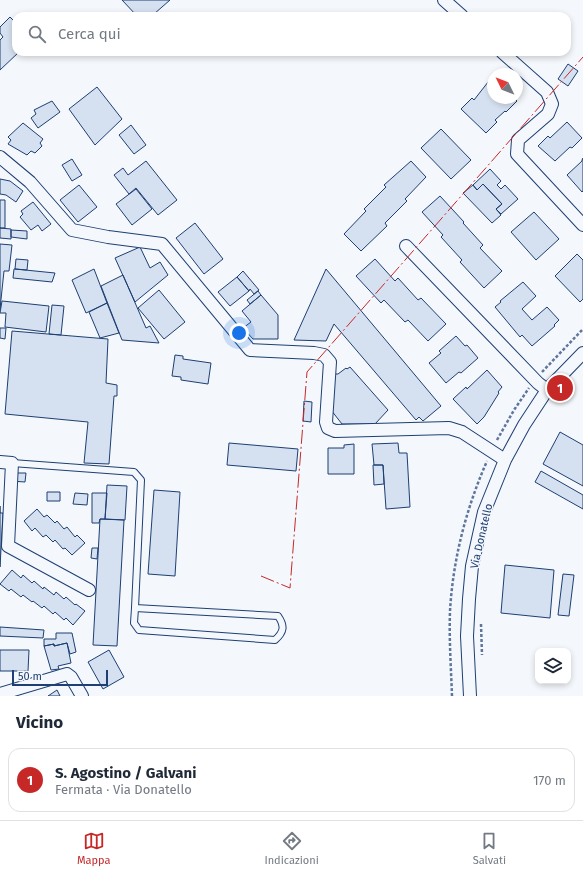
<!DOCTYPE html>
<html lang="it">
<head>
<meta charset="utf-8">
<style>
	body { margin:0; font-family:"Fira Sans",sans-serif; background:#f2f2f3; color:#1f2937 }
	.controls { position:absolute; right:12px; bottom:12px; display:grid; overflow:hidden; border-radius:8px; box-shadow:0 2px 6px #0003 }
	.controls button { width:36px; height:36px; display:grid; place-items:center; padding:0; border:0; border-bottom:1px solid #e0e1e3; background:#fff; color:#1f2937; font:20px sans-serif }
	.compass { position:absolute; left:487px; top:68px; width:36px; height:36px; border-radius:50%; background:#fff; box-shadow:0 2px 6px #0003; rotate:313deg }
	.scale { position:absolute; left:12px; bottom:10px; width:96px; box-sizing:border-box; padding-left:4px; border:2px solid #1d3f73; border-top:0; font-size:11px; line-height:14px; white-space:nowrap; color:#1d3f73; -webkit-text-stroke:3px #f4f7fb; paint-order:stroke }
	.you { position:absolute; left:239px; top:333px; width:14px; height:14px; margin:-10px; border:3px solid #fff; border-radius:50%; background:#1a73e8; box-shadow:0 0 0 6px #1a73e833 }
	.badge { display:grid; place-items:center; width:26px; height:26px; border-radius:50%; background:#c62828; color:#fff; font-size:13px; font-weight:700 }
	.pin { position:absolute; translate:-50% -50%; border:2px solid #fff; box-shadow:0 1px 4px #0006 }
	.list { margin:0; padding:0; list-style:none }
	h2 { display:flex; justify-content:space-between; align-items:center; height:52px; margin:0; padding:0 16px; font-size:17px }
	h2 small { font-size:13px; font-weight:400; color:#747a83 }
	.list li { display:grid; grid-template-columns:26px 1fr auto; gap:12px; align-items:center; box-sizing:border-box; height:64px; margin:0 8px 8px; padding:0 8px; border:1px solid #e0e1e3; border-radius:12px }
	.list b { display:block; font-size:15px; white-space:nowrap }
	.list p { margin:0; font-size:13px; white-space:nowrap; color:#747a83 }
	.list em { font-size:13px; font-style:normal; color:#747a83 }
	.icon { flex:none; width:22px; height:22px; fill:none; stroke:currentColor; stroke-width:2; stroke-linecap:round; stroke-linejoin:round }
	.map { position:relative; flex:none; width:583px; height:696px; overflow:hidden }
	.search { position:absolute; background:#fff; box-shadow:0 2px 6px #0003; left:12px; right:12px; top:12px; height:44px; display:flex; align-items:center; gap:10px; box-sizing:border-box; padding:0 14px; border-radius:12px; color:#747a83; font-size:15px }
	.sheet { height:124px; background:#fff }
	nav { display:flex; justify-content:space-around; align-items:center; box-sizing:border-box; height:56px; border-top:1px solid #e0e1e3; background:#fff; font-size:11px; color:#747a83 }
	nav a { display:grid; justify-items:center; gap:2px }
	nav .on { color:#c62828 }
	.map>svg:first-child { display:block }
	.building { fill:#d5e0f0; stroke:#1d3f73 }
	.lines { fill:none; stroke-linecap:round; stroke-linejoin:round }
	.service-casing { stroke:#1d3f73; stroke-width:8 }
	.minor-casing { stroke:#1d3f73; stroke-width:14 }
	.path { stroke:#5e769c; stroke-width:2.5; stroke-dasharray:3 2; stroke-linecap:butt }
	.service { stroke:#f4f7fb; stroke-width:6 }
	.minor { stroke:#f4f7fb; stroke-width:12 }
	.power { stroke:#c62828; stroke-width:1; stroke-dasharray:14 3 2 3; stroke-linecap:butt }
	.labels { text-anchor:middle; stroke-width:3; stroke-linejoin:round; paint-order:stroke }
	.street-label { font-size:11px; fill:#1d3f73; stroke:#f4f7fb }
</style>
</head>
<body>
<div class="map">
<svg width="583" height="696" viewBox="0 0 583 696">
	<rect width="100%" height="100%" fill="#f4f7fb"/>
	<path class="building" d="M122 0H170L154 14 152 12 148 16H137Z
		M10 17 16 23V52H19L0 70V40L3 37 0 33V27Z
		M568 64 578 71 568 86 558 79Z
		M492 77 493 98H514L517 101 506 112 505 111 495 120 497 122 486 133 461 109 472 98 474 100Z
		M97 87 122 119 95 145 69 109Z
		M52 101 60 112 38 128 31 118 36 114 34 110Z
		M567 122 582 138 572 148 570 147 555 161 538 146 548 136 550 138Z
		M23 123 43 139 40 143 42 146 35 153 31 151 27 155 8 144 11 140 8 137Z
		M131 125 146 145 134 154 119 135Z
		M441 129 471 160 451 179 421 148Z
		M583 158V191L582 192 567 175 582 161V160Z
		M72 159 82 175 72 181 62 165Z
		M146 161 177 200 158 215 136 188 129 194 114 175 123 168 128 175Z
		M411 161 426 177 405 199 407 201 385 223 387 226 361 251 344 234 366 211 364 209 386 187 384 185Z
		M490 169 501 181 497 185 501 189 505 185 518 199 501 214 496 209 502 204 483 184 477 190 473 185Z
		M0 179 10 181 23 191 16 202 6 195 0 194Z
		M483 184 502 204 496 209 501 215 492 223 463 193 473 185 477 190Z
		M79 185 97 207 78 222 60 200Z
		M136 189 152 209 132 225 116 204Z
		M440 196 464 222 463 223 483 245 480 248 502 271 484 288 460 262 462 260 441 237 443 235 422 212Z
		M0 200H5V228H0Z
		M33 202 51 224 42 231 38 225 31 230 20 217 23 214 21 211Z
		M534 212 559 239 536 260 511 232Z
		M195 223 223 259 204 274 176 238Z
		M0 228 11 229V239L0 238Z
		M11 230 27 231V239L11 237Z
		M0 244 12 245 9 271H4L0 309Z
		M140 247 150 268 160 262 168 275 135 302 115 258Z
		M577 254 583 260V299L580 302 555 276Z
		M16 259 28 260 27 270 15 269Z
		M375 259 395 281 398 278 418 300 421 298 446 324 428 341 408 320 405 322 384 300 381 303 356 276Z
		M14 269H15L55 273 52 282 13 278Z
		M94 269 107 303 86 313 72 280Z
		M326 269 441 406 423 421 419 417 416 420 334 324 326 341 294 340Z
		M243 271 259 290 254 294 250 289 249 291 237 277Z
		M123 275 146 328 150 326 159 343 122 340 101 286Z
		M237 277 249 291 230 306 218 292Z
		M523 282 536 296 522 309 532 320 547 307 559 320 554 325 555 326 532 346 522 335 520 337 495 307 501 302 500 301Z
		M159 290 185 322 164 339 138 308Z
		M258 291 261 295 250 304 247 300Z
		M261 295 278 315V339H253L243 328 251 322 242 311Z
		M2 301 49 306 46 332 5 327 6 313H0Z
		M107 303 119 333 100 338 89 312Z
		M52 305 64 306 61 335 49 334Z
		M0 328H6L5 339 0 338Z
		M12 331 108 339 106 383 117 385V396H114L109 464 84 463 88 422 5 414Z
		M456 336 465 346 467 345 478 358 461 373 459 372 446 383 429 363 441 353 439 351Z
		M175 355 183 356V359L211 363 208 384 181 380V377L172 376Z
		M350 367 388 410 375 424H342L331 410 335 374H338L346 368 347 369Z
		M487 370 502 387 498 392 499 393 484 417 477 424 453 399 466 387 467 389Z
		M304 401 312 402 311 422 303 421Z
		M560 432 583 445V486L543 464Z
		M229 443 298 449 296 471 227 465Z
		M398 443 399 453H407L410 507 386 509 383 465H374L372 444Z
		M354 444V474H328V448H344V445Z
		M373 465H383L384 484 374 485Z
		M541 471 583 495V509L535 482Z
		M12 473H26L25 482 11 481Z
		M107 485 127 486 125 520 105 519Z
		M154 490 180 492 175 576 148 574Z
		M47 492H60V501H47Z
		M75 493 88 494 87 505 73 504Z
		M92 493H107L105 519H100L99 523H92Z
		M0 506V513H3L0 567Z
		M37 509 44 517 47 515 55 523 57 521 64 529 67 527 75 537 77 535 85 543 72 555 65 548 63 549 55 540 53 542 46 535 43 537 35 528 32 531 24 521Z
		M100 519 124 520 117 646 93 645Z
		M92 548H98L97 559 91 558Z
		M505 565 554 570 550 618 501 613Z
		M12 570 21 578 23 575 32 583 34 581 43 589 44 587 54 595 56 592 64 599 66 597 75 605 76 604 85 611 73 625 66 618 64 620 55 612 53 614 44 606 42 608 33 601 32 602 23 595 21 597 11 589 9 591 0 584Z
		M563 574 574 575 569 616 558 615Z
		M0 627 44 630 43 638 0 636Z
		M56 633H72L76 652 70 654 67 643 54 646V644L44 646V639H56Z
		M67 643 71 663 58 666 59 669 51 670 44 646 54 644V646Z
		M0 650H29L28 671H0Z
		M109 650 124 677 103 689 88 662Z
		M57 690 60 696H48Z"/>
	<g class="lines">
		<g class="service-casing">
			<path id="service" d="M12 463 134 472 141 480 135 608 134 623 139 630 275 640C284 632 285 626 278 616L135 608"/>
		</g>
		<g class="minor-casing">
			<path id="minor" d="M444 0 462 16
				M502 52 547 92 552 104 548 114 518 140 517 154 583 225
				M0 157 30 182 72 230 108 237 162 244 250 350 314 353 324 355 330 362 326 422 328 428 335 431 449 428 462 432 505 460
				M406 246 538 383 547 390
				M0 462 12 463 8 546 89 590
				M0 694 67 674 71 677 82 696
				M470 696 467 636 469 599 472 566 484 512 505 460 524 425 547 390 583 353"/>
		</g>
		<path class="path" d="M542 372 583 329
			M497 440 514 410 529 388
			M481 624 482 655
			M452 696C451 668 449 639 450 611 453 559 466 509 487 461"/>
		<use href="#service" class="service"/>
		<use href="#minor" class="minor"/>
		<path class="power" d="M261 576 290 588 307 372 583 57"/>
	</g>
	<g class="labels">
		<g class="street-label">
			<text transform="translate(481 536) rotate(-77)" y="4">Via Donatello</text>
		</g>
	</g>
</svg>
<div class="controls">
<button><svg class="icon" aria-label="layers" viewBox="0 0 24 24"><path d="M12 4l9 5-9 5-9-5zM3 14l9 5 9-5"/></svg></button>
</div>
<svg class="compass" viewBox="-18 -18 36 36"><path d="M0-13l5 13h-10z" fill="#e53935"/><path d="M0 13l5-13h-10z" fill="#747a83"/></svg>
<div class="scale">50 m</div>
<div class="you"></div>
<div class="pin badge" style="left:560px;top:388px">1</div>
<div class="search"><svg class="icon" aria-label="search" viewBox="0 0 24 24"><circle cx="10" cy="10" r="6"/><path d="M15 15l6 6"/></svg>Cerca qui</div>
</div>
<section class="sheet">
<h2>Vicino<small></small></h2>
<ul class="list">
<li><span class="badge">1</span><div><b>S. Agostino / Galvani</b><p>Fermata · Via Donatello</p></div><em>170 m</em></li>
</ul>
</section>
<nav>
<a class="on"><svg class="icon" aria-label="map" viewBox="0 0 24 24"><path d="M3 6l6-2 6 2 6-2v14l-6 2-6-2-6 2zM9 4v14M15 6v14"/></svg>Mappa</a>
<a><svg class="icon" aria-label="directions" viewBox="0 0 24 24"><path d="M12 3l9 9-9 9-9-9zM9 14v-3h6M13 9l2 2-2 2"/></svg>Indicazioni</a>
<a><svg class="icon" aria-label="saved" viewBox="0 0 24 24"><path d="M7 4h10v16l-5-4-5 4z"/></svg>Salvati</a>
</nav>
</body>
</html>
